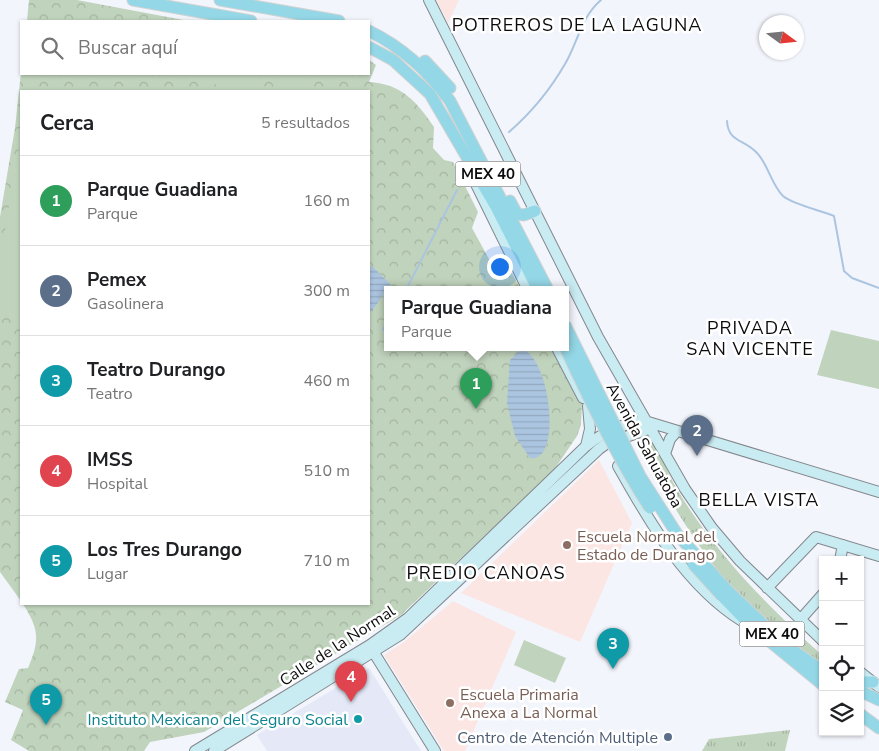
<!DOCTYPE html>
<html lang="es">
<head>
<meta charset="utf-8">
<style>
	body { margin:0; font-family:"Nunito Sans",sans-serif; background:#f2f2f2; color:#202124 }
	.controls { position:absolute; right:15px; bottom:15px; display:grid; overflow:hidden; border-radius:0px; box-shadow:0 1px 4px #0004 }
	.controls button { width:45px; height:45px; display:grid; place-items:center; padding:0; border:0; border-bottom:1px solid #e0e0e0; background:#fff; color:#202124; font:25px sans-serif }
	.compass { position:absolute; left:759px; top:15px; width:45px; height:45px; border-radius:50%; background:#fff; box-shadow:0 1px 4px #0004; rotate:105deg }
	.you { position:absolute; left:499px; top:266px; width:18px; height:18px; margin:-12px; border:4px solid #fff; border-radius:50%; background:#1a73e8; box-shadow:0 0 0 8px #1a73e833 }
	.badge { display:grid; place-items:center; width:32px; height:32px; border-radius:50%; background:#7c3aed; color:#fff; font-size:16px; font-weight:700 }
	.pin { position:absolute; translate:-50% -41px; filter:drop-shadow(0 1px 2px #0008) }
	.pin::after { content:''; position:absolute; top:26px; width:18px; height:15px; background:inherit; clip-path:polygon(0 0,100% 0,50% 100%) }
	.popup { position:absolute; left:384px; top:286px; width:185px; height:65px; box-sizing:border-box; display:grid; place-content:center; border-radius:0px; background:#fff; filter:drop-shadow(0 1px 4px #0005); font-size:16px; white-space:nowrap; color:#757577 }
	.popup b { font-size:19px; color:#202124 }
	.popup::after { content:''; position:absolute; left:50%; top:100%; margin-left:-10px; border:10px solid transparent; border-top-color:#fff }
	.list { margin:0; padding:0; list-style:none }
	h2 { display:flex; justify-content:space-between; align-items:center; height:65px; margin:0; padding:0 20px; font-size:21px }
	h2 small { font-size:16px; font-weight:400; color:#757577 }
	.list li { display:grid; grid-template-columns:32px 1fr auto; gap:15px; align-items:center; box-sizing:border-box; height:90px; padding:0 20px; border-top:1px solid #e0e0e0 }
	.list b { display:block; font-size:19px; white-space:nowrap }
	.list p { margin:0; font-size:16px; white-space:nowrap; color:#757577 }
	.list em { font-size:16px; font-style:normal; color:#757577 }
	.icon { flex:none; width:28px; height:28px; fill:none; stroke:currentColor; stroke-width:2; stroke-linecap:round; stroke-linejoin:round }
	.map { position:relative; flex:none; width:879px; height:751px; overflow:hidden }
	.search { position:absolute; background:#fff; box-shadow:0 1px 4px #0004; left:20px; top:20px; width:350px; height:55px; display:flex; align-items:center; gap:12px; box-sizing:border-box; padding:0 18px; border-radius:0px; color:#757577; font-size:19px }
	.panel { position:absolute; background:#fff; box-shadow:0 1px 4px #0004; left:20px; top:90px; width:350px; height:515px; border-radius:0px }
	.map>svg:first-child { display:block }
	.education { fill:#fbe6e3 }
	.built { fill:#e5e9f7 }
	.grass { fill:url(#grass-tufts) }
	.park { fill:url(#park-crowns) }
	.pitch { fill:#c0d3bc }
	.water { fill:url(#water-rules) }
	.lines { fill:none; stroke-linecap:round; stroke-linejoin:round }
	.stream { stroke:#abc5e0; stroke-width:2 }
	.secondary-casing { stroke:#85878d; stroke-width:12 }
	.primary-casing { stroke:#d3d3d3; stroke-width:13 }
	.secondary { stroke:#c9ebf2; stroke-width:10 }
	.primary { stroke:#94d7e6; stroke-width:11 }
	.primary-bridge-casing { stroke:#d3d3d3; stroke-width:13; stroke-linecap:butt }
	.primary-bridge { stroke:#94d7e6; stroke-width:11 }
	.education-dot { fill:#8d6e63; stroke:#fff; stroke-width:2 }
	.culture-dot { fill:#0f9aa8; stroke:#fff; stroke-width:2 }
	.service-dot { fill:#5c6f8a; stroke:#fff; stroke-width:2 }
	.labels { text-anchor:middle; stroke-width:5; stroke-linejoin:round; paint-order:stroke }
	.shield { fill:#fff; stroke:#545456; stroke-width:1 }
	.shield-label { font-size:15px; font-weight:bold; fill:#0b0b0d }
	.street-label { font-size:16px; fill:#0b0b0d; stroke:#fff }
	.education-label { font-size:16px; fill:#785e54; stroke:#fff; text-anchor:start }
	.culture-label { font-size:16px; fill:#0d838f; stroke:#fff; text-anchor:end }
	.service-label { font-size:16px; fill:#4e5e75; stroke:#fff; text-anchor:end }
	.neighbourhood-label { font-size:18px; letter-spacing:1px; fill:#0b0b0d; stroke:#fff }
</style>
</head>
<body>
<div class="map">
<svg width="879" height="751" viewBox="0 0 879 751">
	<defs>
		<pattern id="grass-tufts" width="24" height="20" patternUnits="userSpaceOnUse" patternTransform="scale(1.25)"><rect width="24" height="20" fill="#c0d3bc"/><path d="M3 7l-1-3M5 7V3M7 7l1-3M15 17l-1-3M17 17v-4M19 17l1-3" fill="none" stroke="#a4b4a0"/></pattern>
		<pattern id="park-crowns" width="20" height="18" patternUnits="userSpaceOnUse" patternTransform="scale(1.25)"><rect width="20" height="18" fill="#c0d3bc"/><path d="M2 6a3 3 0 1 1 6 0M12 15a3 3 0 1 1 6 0" fill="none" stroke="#a4b4a0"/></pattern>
		<pattern id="water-rules" width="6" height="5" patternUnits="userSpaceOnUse" patternTransform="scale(1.25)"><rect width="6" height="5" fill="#abc5e0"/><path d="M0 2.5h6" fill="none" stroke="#92a8bf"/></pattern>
	</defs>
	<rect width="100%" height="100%" fill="#f3f5fc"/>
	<path class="education" d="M436 0H459L448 23Z
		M599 460 632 523 580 642 461 593Z
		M453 601 516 632 465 751H444L384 655 404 642Z"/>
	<path class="built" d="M369 668 421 751H267L257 735Z"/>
	<path class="grass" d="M652 436C660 452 666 469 674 484 712 550 767 606 823 656V666C792 644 762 622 737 594 698 550 667 496 638 444Z
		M790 730 785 751H702L709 739Z"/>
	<path class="park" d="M29 0H77L189 21H27Z
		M369 60 376 65 369 82C402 84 417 102 434 127L433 148 444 160 453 162 478 212 472 228 489 259 507 264 521 290H387V348H552L582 403 581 425 577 436 554 470 401 615 204 732 150 742 144 751H29L11 740 23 710 5 702 19 669 28 668C40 640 39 629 23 604H369V91H21V601L0 572V217L15 128 21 72V74H369Z"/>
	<path class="pitch" d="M194 74H257L250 91H215L217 85 196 78Z
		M278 74H300L310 77 305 91H271Z
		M21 136V320L8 317 0 307V260Z
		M831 330 879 341V389L817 375Z
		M524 640 566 658 555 683 514 665Z"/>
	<path class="water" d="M369 266 373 267 391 285C382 293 378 306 369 313Z
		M521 350H524C551 362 562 463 530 458L515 436 507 403 510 360Z"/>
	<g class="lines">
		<path class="stream" d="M727 121C728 142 744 139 757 153 768 164 771 184 783 196 792 204 822 211 834 216L844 271 852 278 879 288
			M509 132C532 112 550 90 565 64 578 42 581 17 601 0
			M406 290 457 190
			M383 330 387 322"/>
		<g class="secondary-casing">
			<path id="secondary" d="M429 0 598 337 685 489 712 528 740 561 823 641
				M474 172V180L528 290
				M557 348 583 398
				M586 446 590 429 588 406
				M665 454 670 439 677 431
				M618 466C650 523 686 586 742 621
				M840 560 843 545
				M767 588 816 537 879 556
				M800 620 823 594
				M371 648 435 751
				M860 672 879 687
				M195 751 370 645 408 618 586 446C605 431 621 424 645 421L879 492
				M214 751 400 635 599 449 606 444 654 427"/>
		</g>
		<g class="primary-casing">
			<path id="primary" d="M133 0 251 21
				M220 0 339 21
				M369 31C402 47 429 72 450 101L548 290
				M369 47 393 60 430 94 496 207 538 290
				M425 61 450 88
				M510 201 517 214 524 215 535 211
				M727 590 785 645 823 671
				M722 596 750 625 823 685
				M860 682H873
				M860 691 879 700
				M860 714 879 728"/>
		</g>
		<use href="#secondary" class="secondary"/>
		<use href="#primary" class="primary"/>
		<g class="primary-bridge-casing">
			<path id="primary-bridge" d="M565 325 640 476 677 534 727 590
				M565 347C590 402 617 457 650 508
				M693 564 722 596"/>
		</g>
		<use href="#primary-bridge" class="primary-bridge"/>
	</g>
	<g class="education-dot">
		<circle cx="567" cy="545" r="5"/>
		<circle cx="450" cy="703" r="5"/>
	</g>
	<circle class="culture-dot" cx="358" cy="719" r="5"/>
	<circle class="service-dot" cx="668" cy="737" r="5"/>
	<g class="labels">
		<g class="shield">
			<rect x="455.5" y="161.5" width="65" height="25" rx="4"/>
			<rect x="739.5" y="621.5" width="65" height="25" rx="4"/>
		</g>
		<g class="shield-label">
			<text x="488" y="179">MEX 40</text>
			<text x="772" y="639">MEX 40</text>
		</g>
		<g class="street-label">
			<text transform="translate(645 445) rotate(61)" y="6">Avenida Sahuatoba</text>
			<text transform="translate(337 645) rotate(-33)" y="6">Calle de la Normal</text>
		</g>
		<g class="education-label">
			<text x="577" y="542">Escuela Normal del<tspan x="577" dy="18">Estado de Durango</tspan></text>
			<text x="460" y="700">Escuela Primaria<tspan x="460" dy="18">Anexa a La Normal</tspan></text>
		</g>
		<g class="culture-label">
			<text x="348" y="725">Instituto Mexicano del Seguro Social</text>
		</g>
		<g class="service-label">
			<text x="658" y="743">Centro de Atención Multiple</text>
		</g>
		<g class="neighbourhood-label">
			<text x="577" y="31">POTREROS DE LA LAGUNA</text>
			<text x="750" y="334">PRIVADA<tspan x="750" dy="21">SAN VICENTE</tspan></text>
			<text x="759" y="506">BELLA VISTA</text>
			<text x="486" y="579">PREDIO CANOAS</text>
		</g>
	</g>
</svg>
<div class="controls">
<button>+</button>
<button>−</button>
<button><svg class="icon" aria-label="locate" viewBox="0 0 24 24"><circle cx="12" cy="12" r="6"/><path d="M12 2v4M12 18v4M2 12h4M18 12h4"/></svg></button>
<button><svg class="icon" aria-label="layers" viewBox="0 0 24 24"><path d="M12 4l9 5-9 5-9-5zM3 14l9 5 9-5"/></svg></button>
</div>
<svg class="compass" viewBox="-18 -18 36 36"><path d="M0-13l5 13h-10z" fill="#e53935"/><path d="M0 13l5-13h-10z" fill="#757577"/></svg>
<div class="you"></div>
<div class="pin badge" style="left:476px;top:409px;background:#2e9e5b">1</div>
<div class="popup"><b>Parque Guadiana</b>Parque</div>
<div class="pin badge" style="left:697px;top:456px;background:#5c6f8a">2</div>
<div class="pin badge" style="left:613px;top:669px;background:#0f9aa8">3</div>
<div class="pin badge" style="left:351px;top:702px;background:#e0444e">4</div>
<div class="pin badge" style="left:46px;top:725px;background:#0f9aa8">5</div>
<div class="search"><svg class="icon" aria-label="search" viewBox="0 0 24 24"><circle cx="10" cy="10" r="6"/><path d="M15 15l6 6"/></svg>Buscar aquí</div>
<section class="panel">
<h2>Cerca<small>5 resultados</small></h2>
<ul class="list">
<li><span class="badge" style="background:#2e9e5b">1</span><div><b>Parque Guadiana</b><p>Parque</p></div><em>160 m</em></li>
<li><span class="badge" style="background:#5c6f8a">2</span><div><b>Pemex</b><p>Gasolinera</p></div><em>300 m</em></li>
<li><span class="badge" style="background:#0f9aa8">3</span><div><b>Teatro Durango</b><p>Teatro</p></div><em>460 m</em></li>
<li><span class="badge" style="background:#e0444e">4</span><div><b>IMSS</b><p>Hospital</p></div><em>510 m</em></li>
<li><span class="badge" style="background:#0f9aa8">5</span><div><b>Los Tres Durango</b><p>Lugar</p></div><em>710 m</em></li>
</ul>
</section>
</div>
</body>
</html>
